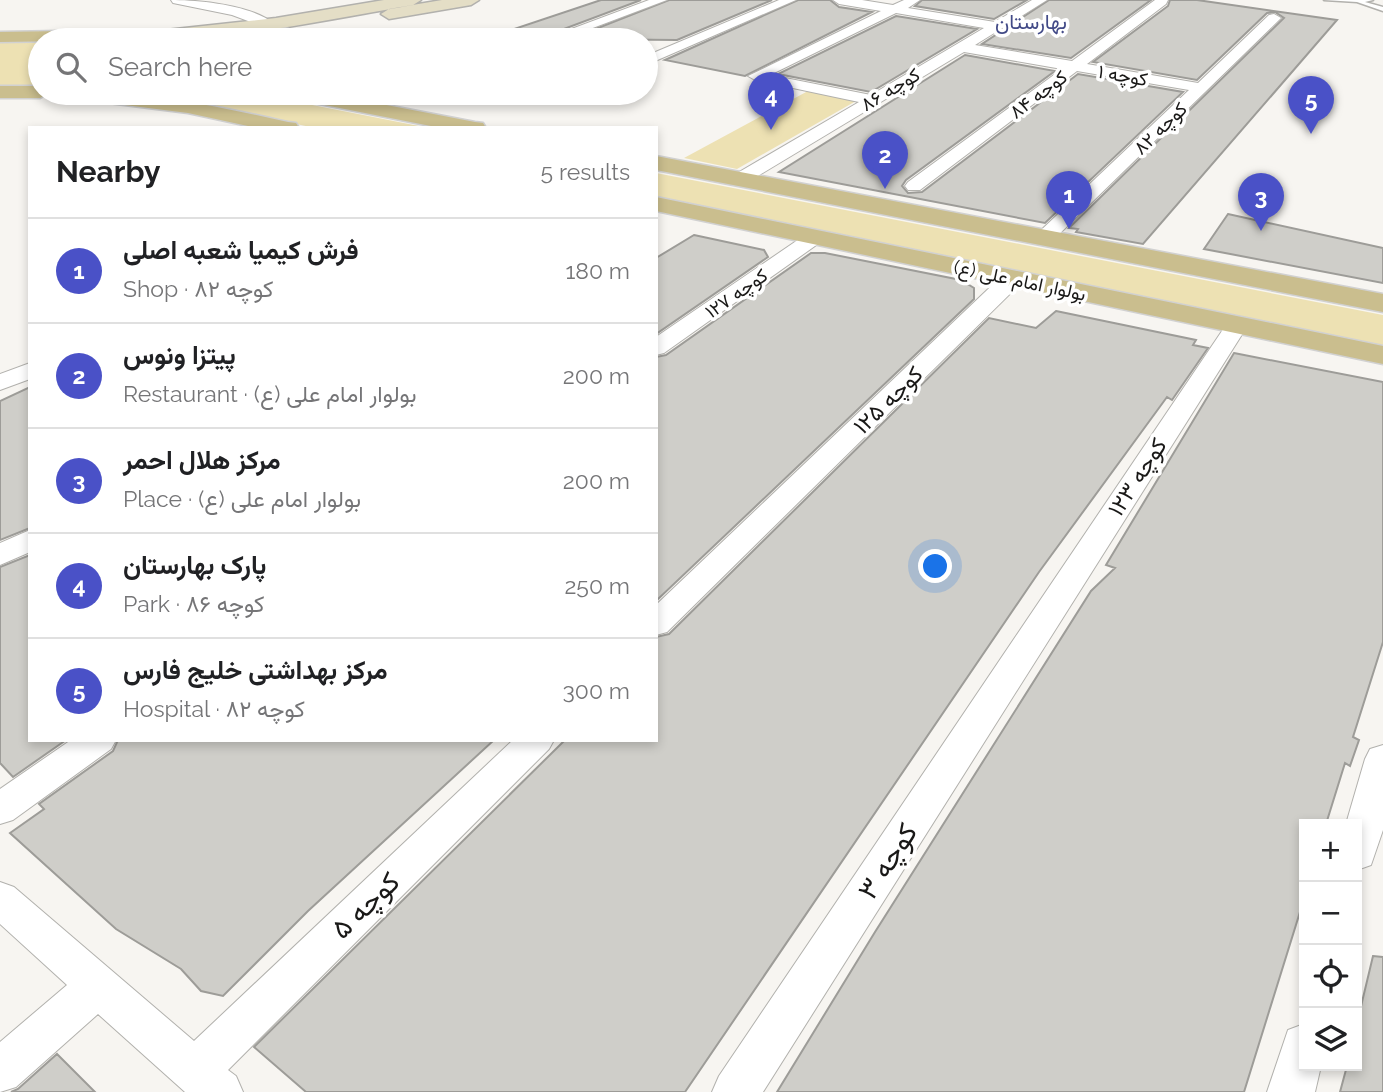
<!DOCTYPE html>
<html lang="en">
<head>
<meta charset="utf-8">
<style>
	body { margin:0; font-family:Raleway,Vazirmatn,sans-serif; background:#f2f2f2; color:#202124 }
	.controls { position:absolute; right:21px; bottom:21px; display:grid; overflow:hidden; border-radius:0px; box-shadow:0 4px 10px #0003 }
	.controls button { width:63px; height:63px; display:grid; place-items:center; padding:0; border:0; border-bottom:2px solid #e0e0e0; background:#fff; color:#202124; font:35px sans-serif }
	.you { position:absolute; left:936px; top:567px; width:24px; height:24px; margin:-18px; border:5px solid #fff; border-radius:50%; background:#1a73e8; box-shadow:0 0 0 10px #1a73e833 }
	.badge { display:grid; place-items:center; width:46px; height:46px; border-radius:50%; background:#4a51c7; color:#fff; font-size:23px; font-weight:700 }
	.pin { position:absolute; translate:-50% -58px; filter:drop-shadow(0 2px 4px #0008) }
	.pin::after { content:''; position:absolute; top:37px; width:24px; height:21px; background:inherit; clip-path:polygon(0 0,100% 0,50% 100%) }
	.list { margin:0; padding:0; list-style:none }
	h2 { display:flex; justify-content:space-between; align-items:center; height:91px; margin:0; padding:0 28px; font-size:30px }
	h2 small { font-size:23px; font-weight:400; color:#757577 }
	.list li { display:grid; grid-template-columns:46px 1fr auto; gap:21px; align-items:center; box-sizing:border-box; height:105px; padding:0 28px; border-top:2px solid #e0e0e0 }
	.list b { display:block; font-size:26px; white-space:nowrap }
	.list p { margin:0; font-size:23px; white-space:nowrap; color:#757577 }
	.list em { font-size:23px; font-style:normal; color:#757577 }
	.icon { flex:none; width:38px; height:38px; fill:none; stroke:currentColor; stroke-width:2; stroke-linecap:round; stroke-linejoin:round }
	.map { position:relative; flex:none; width:1383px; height:1092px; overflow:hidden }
	.search { position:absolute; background:#fff; box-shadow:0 4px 10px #0003; left:28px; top:28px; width:630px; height:77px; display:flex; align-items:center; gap:18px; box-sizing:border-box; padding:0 24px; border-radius:38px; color:#757577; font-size:26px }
	.panel { position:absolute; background:#fff; box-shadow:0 4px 10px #0003; left:28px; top:126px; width:630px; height:616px; border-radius:0px }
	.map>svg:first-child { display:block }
	.green { fill:#ede1b3 }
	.building { fill:#cfcec9; stroke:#9d9c98; stroke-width:2 }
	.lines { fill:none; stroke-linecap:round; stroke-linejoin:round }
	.lane-casing { stroke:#b2b1ad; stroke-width:3 }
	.street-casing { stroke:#b2b1ad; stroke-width:2 }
	.secondary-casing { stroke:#b2b1ad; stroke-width:3 }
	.primary-casing { stroke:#d1d1d1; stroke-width:3 }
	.lane { fill:#fff; fill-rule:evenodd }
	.street { fill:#fff; fill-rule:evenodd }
	.secondary { fill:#e4dec6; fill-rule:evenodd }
	.primary { fill:#cabe8e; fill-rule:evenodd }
	.labels { text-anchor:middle; stroke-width:7; stroke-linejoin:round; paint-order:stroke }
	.far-street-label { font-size:19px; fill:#191817; stroke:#fff }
	.far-neighbourhood-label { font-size:21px; fill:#424a87; stroke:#fff }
	.street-label { font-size:23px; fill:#191817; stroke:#fff }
	.near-street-label { font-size:28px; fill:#191817; stroke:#fff }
</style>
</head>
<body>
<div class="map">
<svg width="1383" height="1092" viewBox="0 0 1383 1092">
	<rect width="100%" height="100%" fill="#f7f5f1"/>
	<path class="green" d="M40 41V87L0 88V42Z
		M808 91 856 101 737 169 684 158Z
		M191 93H252L429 128H315L192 102 185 98Z
		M656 173 1383 315V346L656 198Z"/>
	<path class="building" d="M601 0H641L548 35 517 28Z
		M669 0H772L677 40 570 39Z
		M798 0H830L839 7 872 12 745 76 665 60Z
		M922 0H1027L994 19 915 6Z
		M1049 0H1151L1071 58 982 44Z
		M1170 0H1197L1337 20 1143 244 1076 232 1078 229 1069 228 1284 18 1275 12 1267 13 1197 80 1093 62 1168 6Z
		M896 16 977 29 871 92 778 74Z
		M965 55 1055 71 906 180 902 186 908 193 922 192 1078 74 1183 92 1045 223 779 172Z
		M1228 214 1383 248V283L1204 249Z
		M694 235 764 250 768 257 656 334V258Z
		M811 253H825L961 280 974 288V299L656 601V357L666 355Z
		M1056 311 1196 340 1193 345 1208 348 1172 400 1167 397 1039 572 685 1092H306L254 1047 565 740H656V637L669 634 989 318 1036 328Z
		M1234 353 1383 382V642L1353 737 1359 740 1350 766 1345 763 1326 824H1304V899L1244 1092H777L875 932 1091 591 1115 568 1106 565Z
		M30 387V528L0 540V401Z
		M30 555V740H66L13 777 0 763V567Z
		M118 740H494L308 911 223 996 201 991 181 969 116 929 10 833 44 809 39 804 113 751Z
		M1373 956 1383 957V1092H1340L1347 1066H1357V1023Z
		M57 1054 95 1092H11L18 1089Z"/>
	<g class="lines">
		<g class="lane-casing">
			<path id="lane" d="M1324 0H1373L1365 2 1383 7V11L1357 2Z"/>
		</g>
		<g class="street-casing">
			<path id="street" d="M171 0C198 0 253 5 274 24L267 28 232 15 173 3Z
				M649 0H667L561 40H542Z
				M779 0H796L646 65V56Z
				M833 0H862L893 5 904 0H920L908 8 995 22 1032 0H1047L975 45 1072 61 1155 0H1168L1166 4 1087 64 1198 83 1269 15 1274 14 1281 18 1051 242H1037L1034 238 1037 234 1189 90 1077 71 920 190H908L905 186 908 182 1062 69 964 52 746 183H734L731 179 734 175 859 102 755 80 748 76 881 11 839 4ZM896 13 984 28 871 95 770 75Z
				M815 231 822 233 825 237 822 241 664 353 656 355V337L808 233Z
				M1013 272 1021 273 1024 278 1021 283 667 632 656 635V605L1005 273Z
				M1237 318 1245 320 1248 325 763 1092H712L719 1076 1226 325 1229 320Z
				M30 363V379L0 390V374Z
				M30 530V552L0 565V543Z
				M71 740H116L111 749 13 820 0 824V789Z
				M513 740H554L549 749 228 1070 236 1076 243 1092H185L98 1014 16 1087 0 1092V1042L67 985 0 924V882L14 887 194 1041Z
				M1383 745V830L1371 865 1357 870V824H1346L1365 759 1370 749Z
				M1304 1024V1066H1321L1315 1092H1267L1288 1030Z"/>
		</g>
		<g class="secondary-casing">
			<path id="secondary" d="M384 0H421L413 5C314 22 212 45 111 40L120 35 276 18Z
				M442 0H479L471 5 389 19 381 14 389 9Z"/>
		</g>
		<g class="primary-casing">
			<path id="primary" d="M282 28 288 29 291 33C282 43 266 41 254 40L257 36Z
				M62 31 122 35 131 40 0 42V32Z
				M0 86H40V93H49L40 98H0Z
				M67 93C142 89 215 106 288 122L296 123 299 128H257L188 113 77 99 70 97Z
				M284 93H324L475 122 483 123 486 128H441L294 99 287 97Z
				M656 156 1383 294V312L656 170Z
				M656 197 1383 346V364L656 211Z"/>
		</g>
		<use href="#lane" class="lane"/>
		<use href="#street" class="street"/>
		<use href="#secondary" class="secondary"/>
		<use href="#primary" class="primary"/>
	</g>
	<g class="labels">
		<g class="far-street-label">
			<text transform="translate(1123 75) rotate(10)" y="7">کوچه ۱</text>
			<text transform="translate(890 89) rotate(-31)" y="7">کوچه ۸۶</text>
			<text transform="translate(1038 94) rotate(-37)" y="7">کوچه ۸۴</text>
			<text transform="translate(1160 128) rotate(-44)" y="7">کوچه ۸۲</text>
			<text transform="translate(1020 280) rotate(12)" y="7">بولوار امام علی (ع)</text>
			<text transform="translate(736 293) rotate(-35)" y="7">کوچه ۱۲۷</text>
		</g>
		<g class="far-neighbourhood-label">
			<text x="1031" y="29">بهارستان</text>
		</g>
		<g class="street-label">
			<text transform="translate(888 400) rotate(-44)" y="8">کوچه ۱۲۵</text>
			<text transform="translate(1137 477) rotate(-57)" y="8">کوچه ۱۲۳</text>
		</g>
		<g class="near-street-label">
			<text transform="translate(887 861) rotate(-57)" y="10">کوچه ۳</text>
			<text transform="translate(365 905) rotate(-44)" y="10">کوچه ۵</text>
		</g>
	</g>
</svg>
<div class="controls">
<button>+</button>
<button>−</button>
<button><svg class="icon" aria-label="locate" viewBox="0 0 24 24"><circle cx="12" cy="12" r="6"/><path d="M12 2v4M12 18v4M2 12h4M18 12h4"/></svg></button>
<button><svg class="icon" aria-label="layers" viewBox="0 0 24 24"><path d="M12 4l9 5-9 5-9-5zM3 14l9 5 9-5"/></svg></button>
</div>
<div class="you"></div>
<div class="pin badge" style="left:1069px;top:229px">1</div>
<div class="pin badge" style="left:885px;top:189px">2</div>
<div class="pin badge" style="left:1261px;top:231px">3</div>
<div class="pin badge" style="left:771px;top:130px">4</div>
<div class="pin badge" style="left:1311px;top:134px">5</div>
<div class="search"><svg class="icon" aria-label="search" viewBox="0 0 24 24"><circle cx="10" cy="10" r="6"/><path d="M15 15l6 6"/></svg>Search here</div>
<section class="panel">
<h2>Nearby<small>5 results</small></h2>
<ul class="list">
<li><span class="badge">1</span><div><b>فرش کیمیا شعبه اصلی</b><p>Shop · کوچه ۸۲</p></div><em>180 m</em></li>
<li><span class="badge">2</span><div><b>پیتزا ونوس</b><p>Restaurant · بولوار امام علی (ع)</p></div><em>200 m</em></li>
<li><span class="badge">3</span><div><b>مرکز هلال احمر</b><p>Place · بولوار امام علی (ع)</p></div><em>200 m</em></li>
<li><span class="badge">4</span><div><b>پارک بهارستان</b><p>Park · کوچه ۸۶</p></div><em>250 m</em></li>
<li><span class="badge">5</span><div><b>مرکز بهداشتی خلیج فارس</b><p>Hospital · کوچه ۸۲</p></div><em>300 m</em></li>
</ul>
</section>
</div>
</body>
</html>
